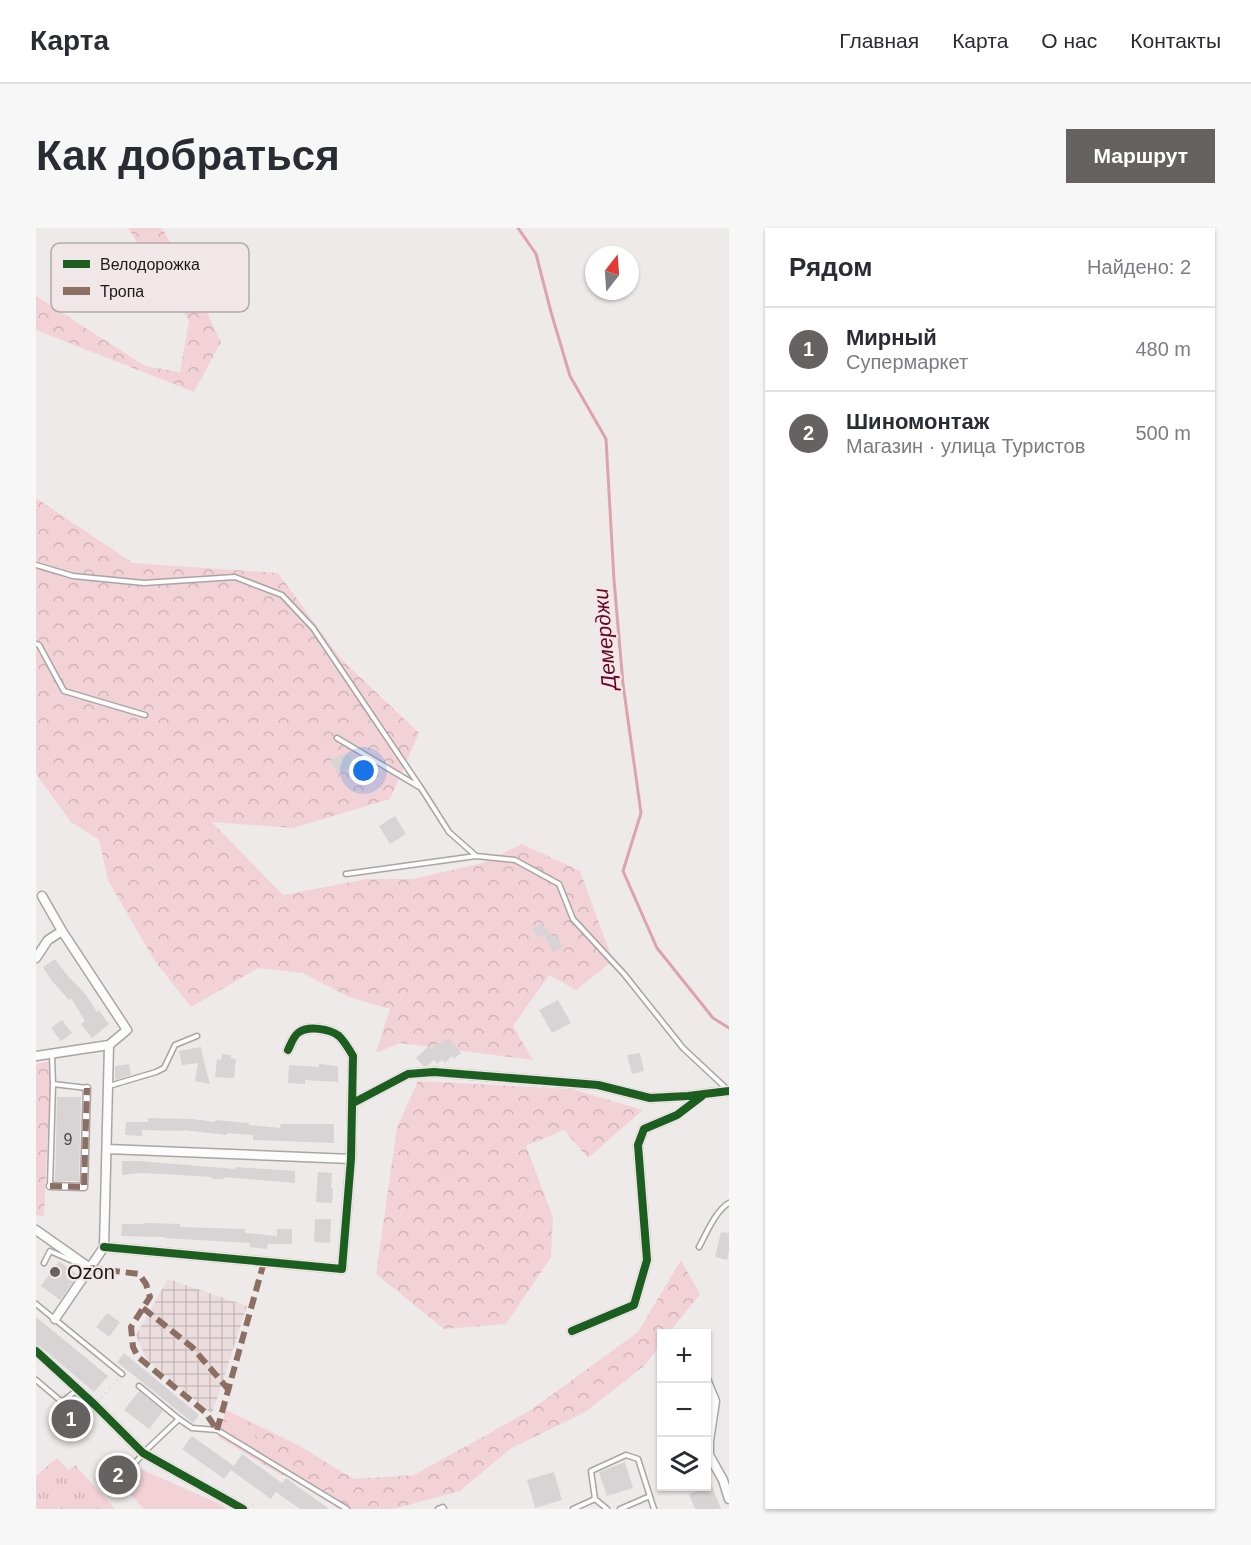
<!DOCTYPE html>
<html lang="ru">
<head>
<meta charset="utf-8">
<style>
	body { margin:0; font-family:Arial,sans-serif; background:#f7f7f7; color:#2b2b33 }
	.controls { position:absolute; right:18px; bottom:18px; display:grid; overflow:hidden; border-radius:0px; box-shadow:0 2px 4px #0004 }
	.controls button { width:54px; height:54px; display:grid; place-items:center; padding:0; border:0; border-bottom:2px solid #e1e1e2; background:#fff; color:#2b2b33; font:30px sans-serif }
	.compass { position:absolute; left:549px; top:18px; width:54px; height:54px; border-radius:50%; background:#fff; box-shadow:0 2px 4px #0004; rotate:17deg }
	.you { position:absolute; left:328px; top:543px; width:21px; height:21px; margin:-15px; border:4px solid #fff; border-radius:50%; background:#1a73e8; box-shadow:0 0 0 9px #1a73e833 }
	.badge { display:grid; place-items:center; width:39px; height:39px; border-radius:50%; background:#666262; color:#fff; font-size:20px; font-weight:700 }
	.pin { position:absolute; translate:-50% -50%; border:3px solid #fff; box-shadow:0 2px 6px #0006 }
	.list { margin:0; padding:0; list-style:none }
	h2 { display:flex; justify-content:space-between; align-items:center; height:78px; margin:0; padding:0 24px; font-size:26px }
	h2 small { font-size:20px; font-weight:400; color:#7c7c81 }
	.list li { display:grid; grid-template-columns:39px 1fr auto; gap:18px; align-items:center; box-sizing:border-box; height:84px; padding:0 24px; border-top:2px solid #e1e1e2 }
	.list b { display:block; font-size:22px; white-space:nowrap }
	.list p { margin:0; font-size:20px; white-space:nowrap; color:#7c7c81 }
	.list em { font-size:20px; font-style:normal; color:#7c7c81 }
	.icon { flex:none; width:33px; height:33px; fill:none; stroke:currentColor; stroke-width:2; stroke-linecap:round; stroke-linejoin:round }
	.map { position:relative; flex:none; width:693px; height:1281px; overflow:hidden; border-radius:0px }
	header { display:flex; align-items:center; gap:36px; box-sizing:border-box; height:84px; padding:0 30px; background:#fff; border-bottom:2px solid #e1e1e2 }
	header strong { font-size:28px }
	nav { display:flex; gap:33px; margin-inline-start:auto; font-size:21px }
	.intro { display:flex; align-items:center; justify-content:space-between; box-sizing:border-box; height:144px; padding:0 36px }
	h1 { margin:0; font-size:42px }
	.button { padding:15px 27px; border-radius:0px; background:#666262; color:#fff; font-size:21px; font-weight:700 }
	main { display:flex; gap:36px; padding:0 36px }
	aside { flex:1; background:#fff; border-radius:0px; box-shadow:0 2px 4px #0004 }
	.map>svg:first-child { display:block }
	.industrial { fill:url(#industrial-grid) }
	.green { fill:#f2d2d6 }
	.forest { fill:url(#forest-crowns) }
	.park { fill:url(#park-tufts) }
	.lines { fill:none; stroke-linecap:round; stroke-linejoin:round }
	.stream { stroke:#dda3ac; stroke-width:3 }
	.building { fill:#d8d3d4 }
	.service-casing { stroke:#a9a5a5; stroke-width:7 }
	.pedestrian-casing { stroke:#a9a5a5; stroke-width:9 }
	.minor-casing { stroke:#a9a5a5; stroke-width:11 }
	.path { stroke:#d3d2d2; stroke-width:1.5; stroke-dasharray:1.5 4.5; stroke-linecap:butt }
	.service { stroke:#fdfcfc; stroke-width:4 }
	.pedestrian { stroke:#fdfcfc; stroke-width:6 }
	.minor { stroke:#fdfcfc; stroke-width:8 }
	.quiet { stroke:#8d6e63; stroke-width:6; stroke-dasharray:12 6; stroke-linecap:butt }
	.cycleway-casing { stroke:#f2e7e8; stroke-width:11 }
	.cycleway { stroke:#1b5e20; stroke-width:8 }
	.poi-dot { fill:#666262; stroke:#f2e7e8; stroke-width:2 }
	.labels { text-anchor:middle; stroke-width:4.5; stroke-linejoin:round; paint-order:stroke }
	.number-label { font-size:16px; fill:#4b4747 }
	.poi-label { font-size:20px; fill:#1c1818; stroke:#f2e7e8; text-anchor:start }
	.water-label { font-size:21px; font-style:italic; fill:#670426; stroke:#f2e7e8 }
	.key { fill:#f2e7e8; stroke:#b2a9aa; stroke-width:1.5 }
	.key-label { font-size:16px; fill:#1c1818 }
</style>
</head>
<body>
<header>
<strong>Карта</strong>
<nav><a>Главная</a><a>Карта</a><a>О нас</a><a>Контакты</a></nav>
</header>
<div class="intro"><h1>Как добраться</h1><a class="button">Маршрут</a></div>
<main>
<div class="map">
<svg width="693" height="1281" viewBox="0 0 693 1281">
	<defs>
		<pattern id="industrial-grid" width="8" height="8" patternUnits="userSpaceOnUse" patternTransform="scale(1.5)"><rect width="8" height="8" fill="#ebddde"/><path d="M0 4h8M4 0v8" fill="none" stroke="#c9bdbe"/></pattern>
		<pattern id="forest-crowns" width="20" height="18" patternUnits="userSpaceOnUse" patternTransform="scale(1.5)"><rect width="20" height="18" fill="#f2d2d6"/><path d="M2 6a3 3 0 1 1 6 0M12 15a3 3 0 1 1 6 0" fill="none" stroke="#cfb4b7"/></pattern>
		<pattern id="park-tufts" width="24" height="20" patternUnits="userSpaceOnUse" patternTransform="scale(1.5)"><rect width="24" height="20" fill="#f2d2d6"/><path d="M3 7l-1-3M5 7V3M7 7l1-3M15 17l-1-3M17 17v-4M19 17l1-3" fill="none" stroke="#cfb4b7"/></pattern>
	</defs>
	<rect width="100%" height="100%" fill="#efeaea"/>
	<path class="industrial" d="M132 1051 211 1078 176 1186 110 1131 100 1107Z"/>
	<path class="green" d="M105 1241 184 1276 191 1281H108L86 1258Z"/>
	<path class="forest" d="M92 0H126L155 51 185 114 158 164 0 102V68L109 138 144 144 153 93Z
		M0 271 3 272 97 335 242 345 305 431 383 505 354 571 257 600 176 594 247 667 331 651H377L447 635 486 616 544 643 577 733 540 762 513 747 477 798 497 832 364 815 340 825 354 781 313 769 267 745 222 740 155 779 118 732 72 652 63 612 35 594 0 546Z
		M15 833 8 988 0 987V836Z
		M382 853 536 861 607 882 552 930 528 902 490 918 517 990 515 1029 470 1096 408 1101 340 1046 361 899Z
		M645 1032 664 1066 633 1105 626 1106 625 1116 608 1138 549 1184 474 1221 424 1263 357 1281H303L251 1247H245L182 1209 190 1182 260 1216 318 1251 378 1247 495 1182 602 1104Z"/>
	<path class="park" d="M194 1190 227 1213 221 1223 186 1201Z
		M21 1230 32 1242 39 1237 79 1281H0V1248Z"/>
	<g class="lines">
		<path class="stream" d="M482 0 500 26 515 84 534 148 570 211 578 352 587 456 605 585 587 643 621 720 677 790 693 800"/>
	</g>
	<path class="building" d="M312 524 318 538 301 546 295 532Z
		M359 588 370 606 354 616 343 598Z
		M505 695 517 709 520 707 527 719 517 724 508 706 503 710 496 702Z
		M19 731 34 751V750L50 767 61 784 63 782 73 796 56 810 45 796 49 793 35 770 33 772 16 753 7 739Z
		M522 772 535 795 516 805 503 782Z
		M26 792 36 805 25 813 15 800Z
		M412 810 425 825 418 831 416 828 409 835 406 832 401 836 398 832 391 838H387L380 830 393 818 396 820 402 814 404 816Z
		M165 819 168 834 174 856 159 853 162 835 146 837 143 823Z
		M604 825 608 843 596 846 591 827Z
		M186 826 195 827V830L200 831 198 850 179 849 181 831 185 832Z
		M93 836 95 847 79 852V838Z
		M283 836 302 838V854L269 852V856L252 855 253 837 283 839Z
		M21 869H45L43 953H19Z
		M112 890 156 891 179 894V892L213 895V897L244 900 245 896H298V915L217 912V907L191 905V907L147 902V903L106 902V908L89 907 90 894H112Z
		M86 933H103L199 941V939L259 943V955L188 949V951H176V949L145 947 103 945 86 947Z
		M282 944 296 945 295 960H297L296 975 280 974Z
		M279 991H295L294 1015 278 1014Z
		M107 995 144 996V999L209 1001V1005L241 1008V1001H256V1016H232L231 1021 214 1019V1015L128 1010V1009L85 1008 86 996H107Z
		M685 1004 693 1005V1024L691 1032 679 1029Z
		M23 1033 42 1047 24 1072 5 1058Z
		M71 1085 84 1094 73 1109 60 1099Z
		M0 1089 72 1148 58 1164 4 1118 0 1117Z
		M88 1125 163 1187 157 1195 81 1134Z
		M103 1163 127 1183 113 1201 88 1182Z
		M36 1180 44 1196 33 1202 25 1186Z
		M156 1208 198 1238 188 1251 146 1221Z
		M206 1226 246 1255 250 1250 293 1281H264L240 1264 235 1271 195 1242Z
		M589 1234 597 1260 571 1268 563 1244Z
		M518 1244 526 1272 499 1280 491 1252Z
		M676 1258 685 1281H659L653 1266Z"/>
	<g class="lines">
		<g class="service-casing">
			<path id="service" d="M0 337 37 348 108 355 199 349 246 367 277 400 385 560
				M0 416 3 417 28 463 109 487
				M301 510 385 560 413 604 439 627
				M310 646 440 628 479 632 523 656 537 691 588 746 647 820 692 862
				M17 856 51 860
				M73 858 120 844 128 840 139 817 161 808
				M14 958 17 856 16 827
				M663 1019C670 1006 680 982 693 975
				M8 1035 14 1023 39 1034
				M0 1076 86 1146
				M0 1152 26 1174 41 1162
				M103 1158 143 1191
				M107 1225 143 1191 156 1200 181 1202 311 1281
				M88 1247 107 1226
				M559 1271 555 1243 590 1227 602 1231 618 1281
				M402 1281 407 1279 408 1281
				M537 1281 559 1271 571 1281
				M584 1281 614 1268"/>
		</g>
		<g class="pedestrian-casing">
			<path id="pedestrian" d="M14 958 48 959 51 860"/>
		</g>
		<g class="minor-casing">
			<path id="minor" d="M6 668 26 703 91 802 73 817
				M0 730 12 712 26 703
				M0 828 73 817 68 1019 19 1091
				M317 875 372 846 398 844 562 857 614 870 652 868 693 863
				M71 921 315 931
				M0 1002 54 1040
				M68 1019 306 1041 315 931 317 828C313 821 309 814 303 808 294 801 272 797 262 805 257 809 255 816 252 822
				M536 1103 598 1077 611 1032 602 917 608 901 641 887 668 866
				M0 1123 59 1177 107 1225 207 1281
				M670 1151 679 1173 673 1213V1227L687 1252 693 1271"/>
		</g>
		<path class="path" d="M65 1170 82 1151
			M216 1277 221 1281"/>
		<use href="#service" class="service"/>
		<use href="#pedestrian" class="pedestrian"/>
		<use href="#minor" class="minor"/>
		<path class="quiet" d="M14 958 48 959 51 860
			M54 1040 103 1046 110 1056 114 1069 95 1099 97 1119 102 1129 169 1184 181 1202
			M107 1080 156 1119 192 1161
			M181 1202 228 1034"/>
		<g class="cycleway-casing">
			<path id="cycleway" d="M317 875 372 846 398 844 562 857 614 870 652 868 693 863
				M68 1019 306 1041 315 931 317 828C313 821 309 814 303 808 294 801 272 797 262 805 257 809 255 816 252 822
				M536 1103 598 1077 611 1032 602 917 608 901 641 887 666 868
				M0 1123 59 1177 107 1225 207 1281"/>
		</g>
		<use href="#cycleway" class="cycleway"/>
	</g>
	<circle class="poi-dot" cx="19" cy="1044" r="6"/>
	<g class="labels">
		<g class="number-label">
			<text x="32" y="917">9</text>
		</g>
		<g class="poi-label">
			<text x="31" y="1051">Ozon</text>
		</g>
		<g class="water-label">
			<text transform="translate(569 411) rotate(-95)" y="7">Демерджи</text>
		</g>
	</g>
	<rect x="15" y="15" width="198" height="69" rx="9" class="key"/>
	<rect x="27" y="32" width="27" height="8" fill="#1b5e20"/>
	<rect x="27" y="59" width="27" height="8" fill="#8d6e63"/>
	<g class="key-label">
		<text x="64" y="42">Велодорожка</text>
		<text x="64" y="69">Тропа</text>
	</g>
</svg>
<div class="controls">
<button>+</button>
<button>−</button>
<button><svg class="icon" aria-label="layers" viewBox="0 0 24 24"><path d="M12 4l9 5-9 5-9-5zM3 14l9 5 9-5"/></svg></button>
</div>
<svg class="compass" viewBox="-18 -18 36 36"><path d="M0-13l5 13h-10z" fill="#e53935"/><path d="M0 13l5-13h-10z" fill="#7c7c81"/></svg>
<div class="you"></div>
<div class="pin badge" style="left:35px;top:1191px">1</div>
<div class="pin badge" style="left:82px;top:1247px">2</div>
</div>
<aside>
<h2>Рядом<small>Найдено: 2</small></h2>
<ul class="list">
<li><span class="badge">1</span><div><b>Мирный</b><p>Супермаркет</p></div><em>480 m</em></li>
<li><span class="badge">2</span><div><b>Шиномонтаж</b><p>Магазин · улица Туристов</p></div><em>500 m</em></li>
</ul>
</aside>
</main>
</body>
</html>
